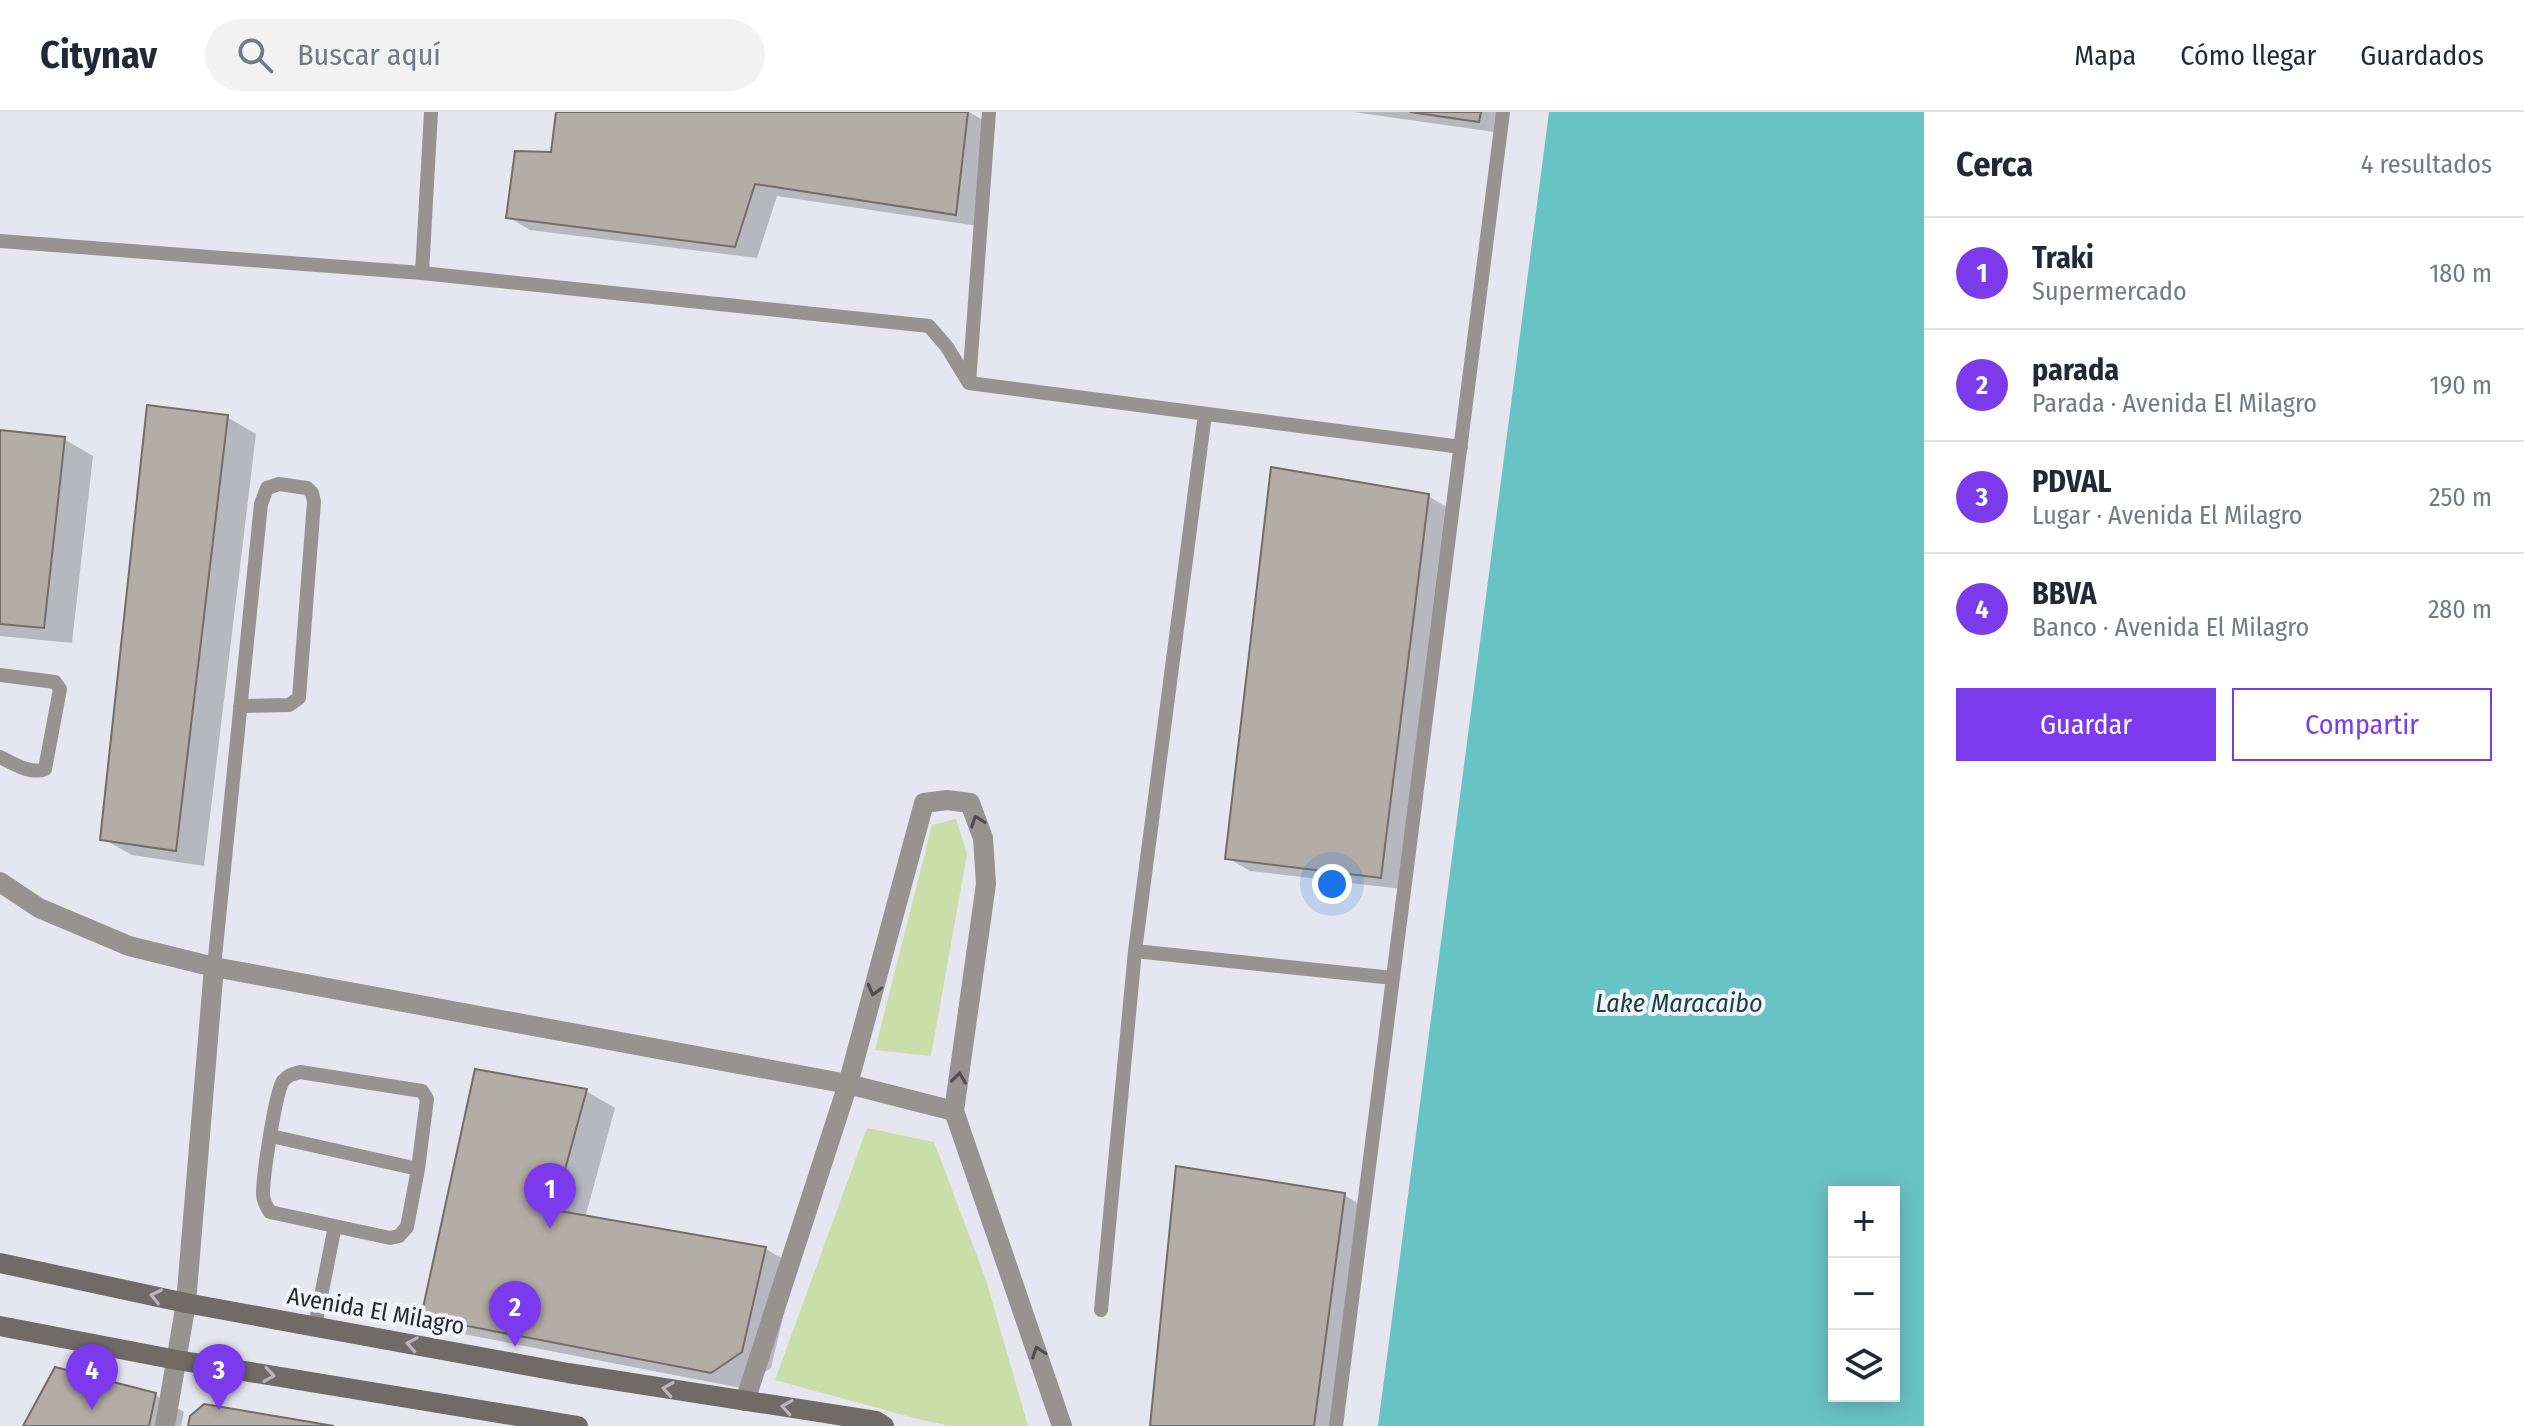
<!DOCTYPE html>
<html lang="es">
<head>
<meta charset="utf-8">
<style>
	body { margin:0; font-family:"Fira Sans Condensed",sans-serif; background:#f2f2f3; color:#1f2937 }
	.controls { position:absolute; right:24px; bottom:24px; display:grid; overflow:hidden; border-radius:0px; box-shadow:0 4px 20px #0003 }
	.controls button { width:72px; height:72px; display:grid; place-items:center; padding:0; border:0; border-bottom:2px solid #e0e1e3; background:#fff; color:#1f2937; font:40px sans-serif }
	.you { position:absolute; left:1332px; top:772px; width:28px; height:28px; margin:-20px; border:6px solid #fff; border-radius:50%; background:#1a73e8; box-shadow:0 0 0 12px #1a73e833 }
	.badge { display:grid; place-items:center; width:52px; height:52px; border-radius:50%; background:#7c3aed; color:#fff; font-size:26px; font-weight:700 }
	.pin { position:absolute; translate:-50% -66px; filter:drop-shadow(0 2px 4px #0008) }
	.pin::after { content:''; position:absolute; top:42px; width:28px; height:24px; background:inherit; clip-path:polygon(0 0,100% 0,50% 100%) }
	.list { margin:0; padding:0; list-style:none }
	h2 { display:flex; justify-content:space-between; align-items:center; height:104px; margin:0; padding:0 32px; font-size:34px }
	h2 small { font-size:26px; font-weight:400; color:#747a83 }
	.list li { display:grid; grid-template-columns:52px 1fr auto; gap:24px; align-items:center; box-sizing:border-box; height:112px; padding:0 32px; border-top:2px solid #e0e1e3 }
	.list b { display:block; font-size:30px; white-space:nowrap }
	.list p { margin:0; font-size:26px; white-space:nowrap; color:#747a83 }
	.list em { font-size:26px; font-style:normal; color:#747a83 }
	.actions { display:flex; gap:16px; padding:24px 32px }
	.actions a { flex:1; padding:18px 0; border:2px solid #7c3aed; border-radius:0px; text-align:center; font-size:28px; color:#7c3aed }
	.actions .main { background:#7c3aed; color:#fff }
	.icon { flex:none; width:44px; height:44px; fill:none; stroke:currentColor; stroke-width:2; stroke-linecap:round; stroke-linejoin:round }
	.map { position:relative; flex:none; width:1924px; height:1314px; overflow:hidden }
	header { display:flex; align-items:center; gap:48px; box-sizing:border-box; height:112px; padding:0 40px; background:#fff; border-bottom:2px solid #e0e1e3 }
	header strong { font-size:38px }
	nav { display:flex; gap:44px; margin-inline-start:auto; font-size:28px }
	.search { width:560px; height:72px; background:#f2f2f3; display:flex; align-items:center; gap:20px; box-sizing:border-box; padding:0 28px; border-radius:44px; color:#747a83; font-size:30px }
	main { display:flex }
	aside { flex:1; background:#fff }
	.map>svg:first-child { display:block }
	.green { fill:#cadea9 }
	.water { fill:#68c3c5; fill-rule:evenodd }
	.shadow { fill:#0003 }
	.building { fill:#b3ada5; stroke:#736d66; stroke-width:2 }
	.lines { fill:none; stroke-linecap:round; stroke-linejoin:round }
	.lane { stroke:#979390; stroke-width:14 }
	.street { stroke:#979390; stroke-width:20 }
	.secondary { stroke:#716b68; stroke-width:20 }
	.oneway { stroke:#4f4d4f }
	.oneway2 { stroke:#b8b6ba }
	.labels { text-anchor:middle; stroke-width:8; stroke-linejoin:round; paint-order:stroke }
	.street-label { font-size:24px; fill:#28282c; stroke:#f2f3fd }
	.water-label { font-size:26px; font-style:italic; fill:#174243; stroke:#f2f3fd }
</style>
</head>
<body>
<header>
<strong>Citynav</strong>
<div class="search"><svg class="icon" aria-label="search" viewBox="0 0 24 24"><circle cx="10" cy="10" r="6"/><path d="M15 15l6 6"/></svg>Buscar aquí</div>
<nav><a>Mapa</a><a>Cómo llegar</a><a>Guardados</a></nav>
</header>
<main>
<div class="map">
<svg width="1924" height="1314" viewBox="0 0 1924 1314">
	<rect width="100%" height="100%" fill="#e5e6ef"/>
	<path class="green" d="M956 707 967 742 931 944 875 938 932 713Z
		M867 1016 934 1030 986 1168 1028 1314H950L918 1307 775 1268Z"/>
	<path class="water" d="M1549 0H1924V1314H1378ZM1894 1080V1284H1834V1080Z"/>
	<path class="shadow" d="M558 0H969L990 12 978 114 777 84 757 146 530 118 508 105 553 42Z
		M1353 0H1504L1501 21Z
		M227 305 256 322 204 754 132 743 103 727Z
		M0 320 64 327 93 344 72 531 0 524Z
		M1428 384 1450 397 1402 777 1250 759 1228 746Z
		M586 979 615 996 585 1106 766 1137 795 1154 771 1256 741 1276 453 1220 424 1204Z
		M1344 1083 1366 1096 1338 1314H1152Z
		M155 1283 184 1300 181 1314H25Z"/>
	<path class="building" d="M556 0H968L956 103 755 72 735 135 506 106 515 39 551 40Z
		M1410 0H1481L1479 10Z
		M147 293 228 303 176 739 100 728Z
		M0 318 65 325 44 516 0 512Z
		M1271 355 1429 382 1381 766 1225 747Z
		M475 957 587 977 554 1098 766 1135 742 1240 711 1261 421 1205Z
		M1176 1054 1345 1081 1314 1314H1150Z
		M55 1255 156 1281 149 1314H23Z
		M204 1292 334 1314H188L190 1304Z"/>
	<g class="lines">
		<path class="lane" d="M431 0 422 161 929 214 947 235 969 271 1461 335
			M0 129 422 161
			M969 271 989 0
			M0 563 55 570 60 577 45 657C31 663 13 651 0 645
			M1135 839 1393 866
			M214 855 261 392 267 376 279 372 307 376 312 381 314 390 299 586 289 593 240 594
			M300 960 422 979 427 987 418 1057 407 1115 399 1124 390 1126 270 1100C266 1094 263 1089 263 1082 263 1064 275 982 283 969 288 963 293 962 300 960Z
			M271 1024 418 1057
			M1101 1198 1135 839 1205 302
			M315 1214 335 1114
			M1336 1314 1503 0"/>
		<path class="street" d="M0 770 39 796 129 834 214 855 848 972 924 691 947 688 970 691 983 726 986 772 954 999 1062 1314
			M745 1289 848 972 954 999
			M165 1314 186 1191 214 855"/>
		<path class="secondary" d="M0 1151 186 1191 568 1261 876 1309 884 1314
			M0 1214 177 1248 578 1314"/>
	</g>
	<defs><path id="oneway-chevron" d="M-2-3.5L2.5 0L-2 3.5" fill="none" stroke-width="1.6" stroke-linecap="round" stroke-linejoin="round" transform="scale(2)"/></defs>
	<g class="oneway">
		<use href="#oneway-chevron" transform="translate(977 709) rotate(-109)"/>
		<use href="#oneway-chevron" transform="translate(874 878) rotate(105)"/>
		<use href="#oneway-chevron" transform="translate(959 966) rotate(-82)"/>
		<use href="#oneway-chevron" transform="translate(1038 1240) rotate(-109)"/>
	</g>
	<g class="oneway2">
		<use href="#oneway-chevron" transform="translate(156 1184) rotate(-168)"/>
		<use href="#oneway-chevron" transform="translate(412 1232) rotate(-170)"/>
		<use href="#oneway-chevron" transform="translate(269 1263) rotate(9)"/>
		<use href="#oneway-chevron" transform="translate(668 1277) rotate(-171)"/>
		<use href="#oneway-chevron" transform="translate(787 1295) rotate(-171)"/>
	</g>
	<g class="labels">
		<g class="street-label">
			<text transform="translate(376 1199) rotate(10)" y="8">Avenida El Milagro</text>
		</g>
		<g class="water-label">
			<text x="1679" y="900">Lake Maracaibo</text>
		</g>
	</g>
</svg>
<div class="controls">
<button>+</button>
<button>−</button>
<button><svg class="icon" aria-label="layers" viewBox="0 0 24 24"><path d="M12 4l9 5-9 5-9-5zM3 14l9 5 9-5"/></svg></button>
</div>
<div class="you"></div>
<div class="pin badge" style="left:550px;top:1117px">1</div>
<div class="pin badge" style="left:515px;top:1235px">2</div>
<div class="pin badge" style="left:219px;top:1298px">3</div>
<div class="pin badge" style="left:92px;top:1298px">4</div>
</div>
<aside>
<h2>Cerca<small>4 resultados</small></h2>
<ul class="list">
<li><span class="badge">1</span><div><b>Traki</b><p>Supermercado</p></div><em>180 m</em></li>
<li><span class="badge">2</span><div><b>parada</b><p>Parada · Avenida El Milagro</p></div><em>190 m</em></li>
<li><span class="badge">3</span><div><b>PDVAL</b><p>Lugar · Avenida El Milagro</p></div><em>250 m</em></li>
<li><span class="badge">4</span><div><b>BBVA</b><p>Banco · Avenida El Milagro</p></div><em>280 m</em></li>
</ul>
<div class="actions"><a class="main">Guardar</a><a>Compartir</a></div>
</aside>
</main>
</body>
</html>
